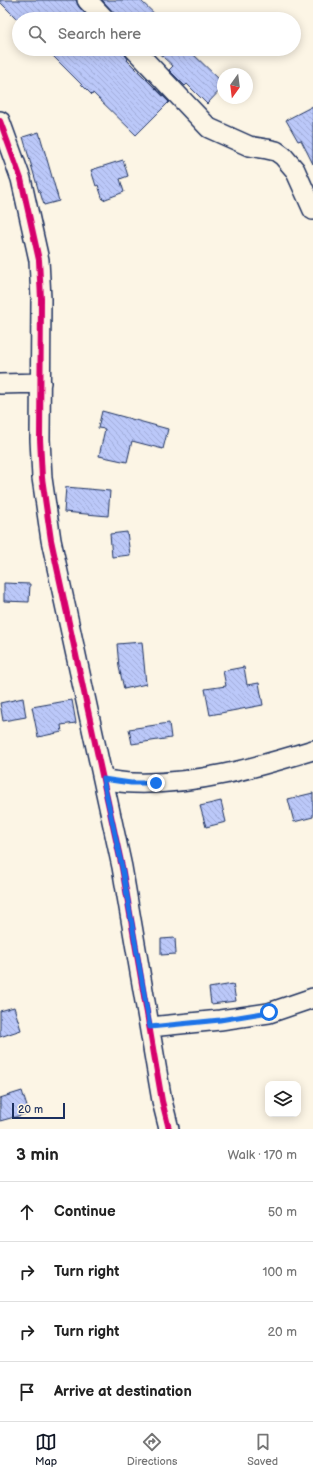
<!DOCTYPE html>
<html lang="en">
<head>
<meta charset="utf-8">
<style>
	body { margin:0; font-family:"Balsamiq Sans",sans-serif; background:#f2f2f2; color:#222 }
	.controls { position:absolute; right:12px; bottom:12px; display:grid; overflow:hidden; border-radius:8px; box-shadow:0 2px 10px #0003 }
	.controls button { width:36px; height:36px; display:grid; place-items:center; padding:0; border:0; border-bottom:1px solid #e0e0e0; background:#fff; color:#222; font:20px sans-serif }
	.compass { position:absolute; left:217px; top:68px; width:36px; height:36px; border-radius:50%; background:#fff; box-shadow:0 2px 10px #0003; rotate:194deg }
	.scale { position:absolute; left:12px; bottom:10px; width:53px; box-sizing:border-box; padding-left:4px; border:2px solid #1b2f5e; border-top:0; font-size:11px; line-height:14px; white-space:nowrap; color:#1b2f5e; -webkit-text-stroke:3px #fcf5e5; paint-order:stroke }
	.stop { position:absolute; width:12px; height:12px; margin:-9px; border:3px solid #1a73e8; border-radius:50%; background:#fff }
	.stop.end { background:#1a73e8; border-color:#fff; box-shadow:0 1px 4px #0008 }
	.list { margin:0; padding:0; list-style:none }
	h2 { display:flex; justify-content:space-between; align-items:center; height:52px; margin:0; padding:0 16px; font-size:17px }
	h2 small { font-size:13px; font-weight:400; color:#767676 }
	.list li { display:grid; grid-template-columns:26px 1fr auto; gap:12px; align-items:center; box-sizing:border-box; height:60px; padding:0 16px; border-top:1px solid #e0e0e0 }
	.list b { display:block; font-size:15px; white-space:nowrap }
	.list em { font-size:13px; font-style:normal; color:#767676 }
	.icon { flex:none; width:22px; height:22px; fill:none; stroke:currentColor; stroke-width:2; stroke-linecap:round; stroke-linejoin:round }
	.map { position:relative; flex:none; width:313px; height:1129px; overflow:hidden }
	.search { position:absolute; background:#fff; box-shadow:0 2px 10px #0003; left:12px; right:12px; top:12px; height:44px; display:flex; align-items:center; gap:10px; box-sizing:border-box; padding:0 14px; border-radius:22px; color:#767676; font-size:15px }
	.sheet { height:292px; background:#fff }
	nav { display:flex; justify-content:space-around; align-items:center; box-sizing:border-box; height:56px; border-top:1px solid #e0e0e0; background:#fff; font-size:11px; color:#767676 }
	nav a { display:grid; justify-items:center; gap:2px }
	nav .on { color:#111827 }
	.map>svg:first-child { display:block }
	.building { fill:url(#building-back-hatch); stroke:#1b2f5e }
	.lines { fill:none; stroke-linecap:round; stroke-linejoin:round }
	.street-casing { stroke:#1b2f5e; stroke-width:22 }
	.street { stroke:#fcf5e5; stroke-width:19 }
	.cycleway-casing { stroke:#fcf5e5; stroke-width:8 }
	.cycleway { stroke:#d6006c; stroke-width:6 }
	.route { stroke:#1a73e8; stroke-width:5 }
</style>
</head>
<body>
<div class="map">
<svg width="313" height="1129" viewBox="0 0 313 1129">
	<defs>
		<pattern id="building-back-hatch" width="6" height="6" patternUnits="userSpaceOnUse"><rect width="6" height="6" fill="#bbc8f9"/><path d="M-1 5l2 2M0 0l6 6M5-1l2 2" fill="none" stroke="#a0acd8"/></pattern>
	</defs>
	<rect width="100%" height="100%" fill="#fcf5e5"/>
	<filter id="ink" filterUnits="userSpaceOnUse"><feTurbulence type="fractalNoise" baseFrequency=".025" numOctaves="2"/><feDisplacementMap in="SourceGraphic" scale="8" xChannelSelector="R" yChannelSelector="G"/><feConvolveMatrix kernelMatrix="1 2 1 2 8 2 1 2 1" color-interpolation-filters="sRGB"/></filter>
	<g filter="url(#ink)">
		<path class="building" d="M0 0H76L79 7 90 19H17L0 2Z
			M102 0H140L160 19H116L113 12Z
			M46 49H123V52L128 59 127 60 169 102 136 135 93 93 92 95Z
			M154 49H188L223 83V87L207 104 187 84 185 86 169 70 173 66Z
			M313 106V164L301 140 298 141 286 120Z
			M39 132 59 201 44 205 40 192H39L23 137Z
			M123 160 128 176 120 179 124 192 103 200 98 185 96 186 91 170Z
			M102 411 168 429 163 449 132 441 127 462 99 456 105 429 98 428Z
			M66 487 110 491 108 516 64 512Z
			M127 532 130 555 112 557 110 534Z
			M4 583 30 584 29 602 4 601Z
			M142 642 146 684 124 689 119 667 117 644Z
			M244 667 247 685 259 683 263 705 210 715 205 689 226 686 223 671Z
			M23 698 26 717 3 721 0 703Z
			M72 700 76 723 61 725 62 732 38 737 32 707Z
			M169 723 171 738 132 744 129 729Z
			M313 793V817L294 822 288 799Z
			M221 801 226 822 206 827 200 806Z
			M175 938 176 954 161 955V939Z
			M233 984 236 1001 211 1004 209 988Z
			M14 1007 21 1030 0 1037V1011Z
			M22 1091 29 1113 0 1121V1098Z"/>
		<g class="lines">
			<g class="street-casing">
				<path id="street" d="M87 0 105 19
					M134 49 209 128 249 146 267 149 276 151 283 156 295 170 313 210
					M0 121 21 179 39 260 41 299 40 439 42 478 51 540 122 867 162 1101 169 1129
					M0 384 41 383
					M103 779C113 781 123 783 133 783 195 785 254 768 313 750
					M150 1027 220 1020 269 1013 313 998"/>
			</g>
			<use href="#street" class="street"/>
			<g class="cycleway-casing">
				<path id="cycleway" d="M0 121 21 179 39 260 41 299 40 439 42 478 51 540 122 867 162 1101 169 1129"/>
			</g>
			<use href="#cycleway" class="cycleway"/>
		</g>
	</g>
	<g class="lines" filter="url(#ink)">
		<path class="route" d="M156 783H131L103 779 122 867 150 1027 220 1020 269 1012"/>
	</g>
</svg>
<div class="controls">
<button><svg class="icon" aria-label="layers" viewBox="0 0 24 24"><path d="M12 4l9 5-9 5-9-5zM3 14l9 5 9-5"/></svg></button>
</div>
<svg class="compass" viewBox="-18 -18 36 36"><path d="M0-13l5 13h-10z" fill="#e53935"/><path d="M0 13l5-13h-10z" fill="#767676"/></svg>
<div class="scale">20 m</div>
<div class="stop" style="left:269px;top:1012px"></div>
<div class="stop end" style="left:156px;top:783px"></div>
<div class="search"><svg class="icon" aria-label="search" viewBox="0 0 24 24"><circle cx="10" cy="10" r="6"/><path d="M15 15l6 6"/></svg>Search here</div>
</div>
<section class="sheet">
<h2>3 min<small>Walk · 170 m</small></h2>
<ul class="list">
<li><svg class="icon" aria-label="ahead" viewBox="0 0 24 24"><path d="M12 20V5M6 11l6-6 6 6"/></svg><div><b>Continue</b></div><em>50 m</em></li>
<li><svg class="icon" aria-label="right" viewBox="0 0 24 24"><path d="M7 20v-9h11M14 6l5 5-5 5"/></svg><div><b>Turn right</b></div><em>100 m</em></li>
<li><svg class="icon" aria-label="right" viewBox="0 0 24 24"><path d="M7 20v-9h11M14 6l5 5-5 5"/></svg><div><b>Turn right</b></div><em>20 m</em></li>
<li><svg class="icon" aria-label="arrive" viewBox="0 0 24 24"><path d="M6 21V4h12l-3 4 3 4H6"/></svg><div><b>Arrive at destination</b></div></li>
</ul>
</section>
<nav>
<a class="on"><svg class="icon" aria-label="map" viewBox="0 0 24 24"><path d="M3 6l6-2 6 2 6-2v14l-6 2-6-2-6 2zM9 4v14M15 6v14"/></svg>Map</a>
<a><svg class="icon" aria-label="directions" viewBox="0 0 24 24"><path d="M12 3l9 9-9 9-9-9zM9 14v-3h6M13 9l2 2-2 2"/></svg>Directions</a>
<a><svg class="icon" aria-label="saved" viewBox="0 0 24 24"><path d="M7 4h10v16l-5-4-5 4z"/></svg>Saved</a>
</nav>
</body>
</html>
